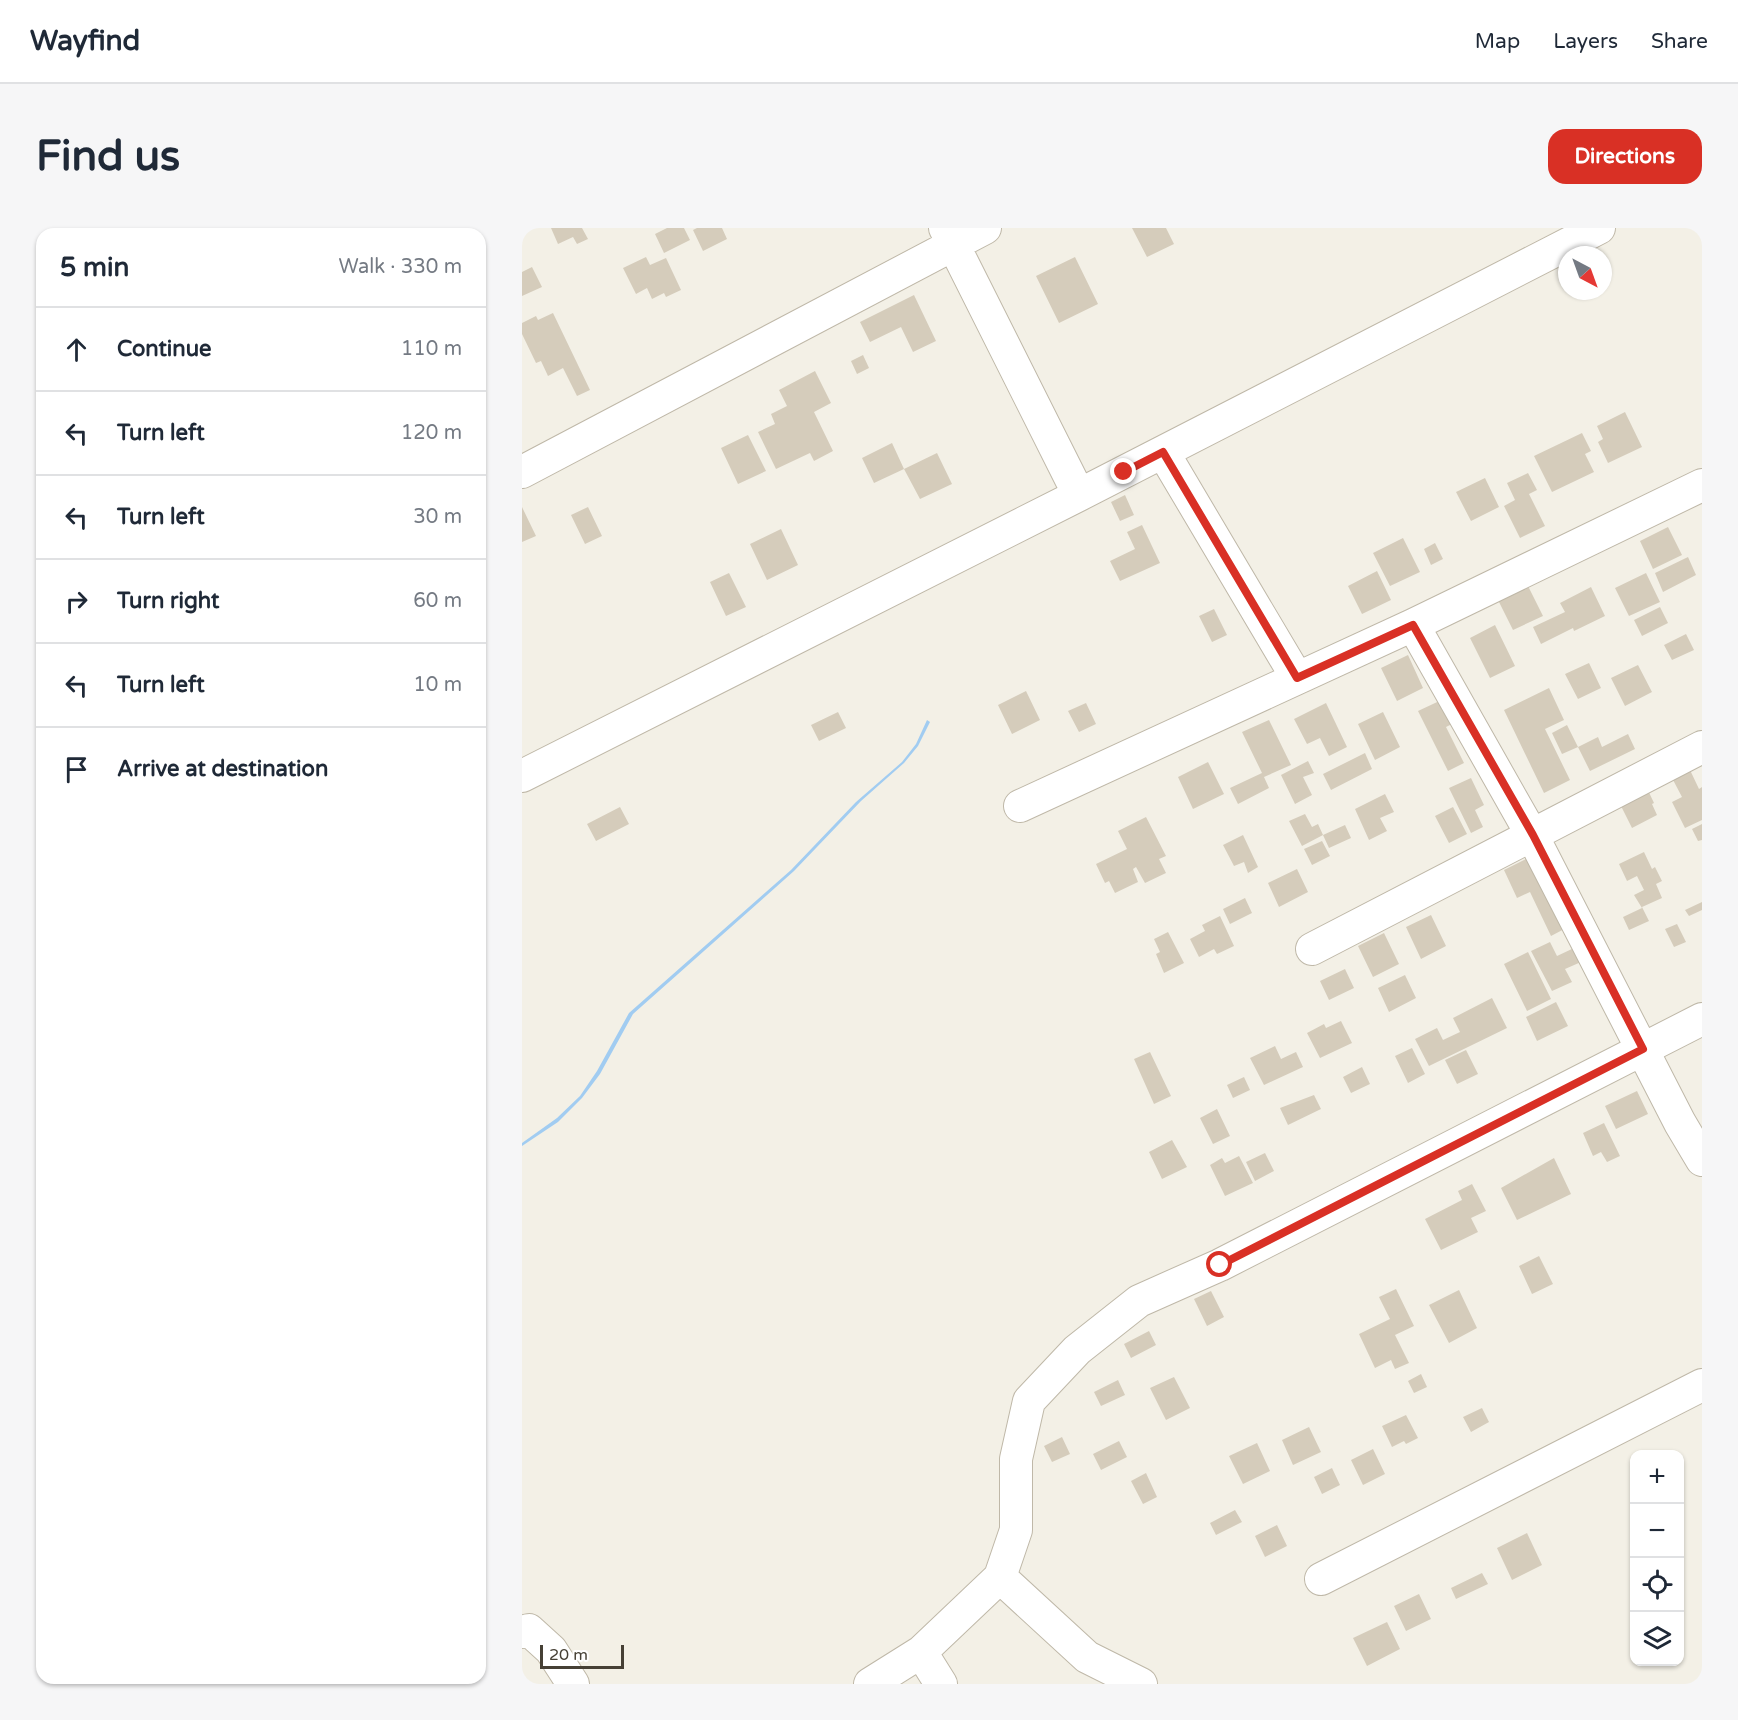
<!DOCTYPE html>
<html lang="en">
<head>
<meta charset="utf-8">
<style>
	body { margin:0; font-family:"Varela Round",sans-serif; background:#f6f6f7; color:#1f2937 }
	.controls { position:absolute; right:18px; bottom:18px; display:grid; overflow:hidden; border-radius:12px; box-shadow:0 2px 4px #0004 }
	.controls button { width:54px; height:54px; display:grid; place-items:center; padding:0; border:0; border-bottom:2px solid #e0e1e3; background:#fff; color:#1f2937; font:30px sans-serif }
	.compass { position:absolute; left:1036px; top:18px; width:54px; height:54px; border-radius:50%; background:#fff; box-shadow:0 2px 4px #0004; rotate:139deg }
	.scale { position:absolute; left:18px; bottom:15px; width:84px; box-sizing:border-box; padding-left:6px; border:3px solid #464035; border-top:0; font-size:16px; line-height:21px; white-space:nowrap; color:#464035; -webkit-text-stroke:4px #fff; paint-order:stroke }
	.stop { position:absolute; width:18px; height:18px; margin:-14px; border:4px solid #d93025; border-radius:50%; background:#fff }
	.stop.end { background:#d93025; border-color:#fff; box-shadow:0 2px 6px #0008 }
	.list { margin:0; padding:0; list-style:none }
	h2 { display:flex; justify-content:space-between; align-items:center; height:78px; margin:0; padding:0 24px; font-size:26px }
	h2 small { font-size:20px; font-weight:400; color:#747a83 }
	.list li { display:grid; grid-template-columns:39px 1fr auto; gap:18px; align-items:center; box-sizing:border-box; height:84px; padding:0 24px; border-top:2px solid #e0e1e3 }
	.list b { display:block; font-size:22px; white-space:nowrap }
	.list em { font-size:20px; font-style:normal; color:#747a83 }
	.icon { flex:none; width:33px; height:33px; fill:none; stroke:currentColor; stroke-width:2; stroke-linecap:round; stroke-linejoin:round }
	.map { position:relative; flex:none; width:1180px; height:1456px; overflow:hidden; border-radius:18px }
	header { display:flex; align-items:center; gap:36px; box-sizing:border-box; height:84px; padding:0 30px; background:#fff; border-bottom:2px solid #e0e1e3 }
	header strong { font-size:28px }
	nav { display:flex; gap:33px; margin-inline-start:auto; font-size:21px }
	.intro { display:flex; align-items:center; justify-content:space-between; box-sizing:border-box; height:144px; padding:0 36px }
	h1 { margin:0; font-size:42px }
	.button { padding:15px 27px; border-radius:18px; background:#d93025; color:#fff; font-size:21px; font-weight:700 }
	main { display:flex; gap:36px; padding:0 36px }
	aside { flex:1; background:#fff; border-radius:18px; box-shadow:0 2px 4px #0004 }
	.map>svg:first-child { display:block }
	.water { fill:#a1ccf1 }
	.building { fill:#d5ccbb }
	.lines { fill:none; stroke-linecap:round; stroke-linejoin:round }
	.street-casing { stroke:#bfb8a8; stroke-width:34 }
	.street { stroke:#fff; stroke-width:32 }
	.route { stroke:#d93025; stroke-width:8 }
</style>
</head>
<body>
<header>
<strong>Wayfind</strong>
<nav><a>Map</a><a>Layers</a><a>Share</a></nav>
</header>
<div class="intro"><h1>Find us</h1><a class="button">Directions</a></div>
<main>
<aside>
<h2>5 min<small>Walk · 330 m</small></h2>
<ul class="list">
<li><svg class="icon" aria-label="ahead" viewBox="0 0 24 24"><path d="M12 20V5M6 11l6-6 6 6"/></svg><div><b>Continue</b></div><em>110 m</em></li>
<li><svg class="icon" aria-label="left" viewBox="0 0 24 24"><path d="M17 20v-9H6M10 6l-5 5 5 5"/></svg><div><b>Turn left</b></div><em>120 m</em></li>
<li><svg class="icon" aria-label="left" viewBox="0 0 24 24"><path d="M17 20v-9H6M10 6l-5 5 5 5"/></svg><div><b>Turn left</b></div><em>30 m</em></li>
<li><svg class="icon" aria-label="right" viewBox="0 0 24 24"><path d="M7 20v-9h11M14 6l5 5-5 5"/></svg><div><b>Turn right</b></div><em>60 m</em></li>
<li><svg class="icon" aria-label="left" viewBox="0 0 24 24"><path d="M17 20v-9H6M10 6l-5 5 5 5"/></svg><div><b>Turn left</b></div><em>10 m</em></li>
<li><svg class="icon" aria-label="arrive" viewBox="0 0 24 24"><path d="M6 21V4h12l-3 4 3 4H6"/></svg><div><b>Arrive at destination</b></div></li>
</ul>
</aside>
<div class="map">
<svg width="1180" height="1456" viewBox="0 0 1180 1456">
	<rect width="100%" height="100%" fill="#f3f0e6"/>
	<path class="water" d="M405 492 408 494 396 518 382 535 339 573 272 643 111 786 78 846 60 870 36 894 0 918V915L35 890 58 868 75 843 107 785 269 642 334 574 380 534 394 516Z"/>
	<path class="building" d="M29 0H60L66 11 55 16 51 9 36 16Z
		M145 0H162L168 12 142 25 133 6Z
		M175 0H200L205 11 181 23 171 2Z
		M610 0H644L652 16 625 29Z
		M124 29 128 37 144 30 159 62 144 69 142 65 130 71 125 60 114 66 101 40Z
		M553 29 576 76 537 95 514 48Z
		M10 39 20 59 0 68V44Z
		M392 67 414 113 391 124 379 99 348 114 338 94Z
		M31 85 68 162 55 168 41 140 26 148 19 133 14 135 0 106V95L14 88 16 92Z
		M341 127 347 140 335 146 329 133Z
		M293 143 309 175 292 184 311 223 292 233 288 225 254 241 236 204 253 196 249 186 265 178 257 162Z
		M1103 184 1120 219 1086 235 1076 214 1081 211 1075 198Z
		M1060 205 1069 223 1063 226 1072 244 1030 264 1012 228Z
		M226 207 244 243 216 256 199 220Z
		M370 215 382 241 352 255 340 230Z
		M415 225 430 256 398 271 382 241Z
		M1006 245 1015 262 1007 266 1023 298 998 310 982 278 993 272 985 255Z
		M963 250 977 279 949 293 934 264Z
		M603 267 612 287 598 293 589 274Z
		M0 279 14 308 0 314Z
		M66 279 80 308 63 316 49 287Z
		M620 297 638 335 598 353 588 333 613 321 605 304Z
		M1146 299 1160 327 1131 341 1118 313Z
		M259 301 276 337 245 352 228 316Z
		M881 310 898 344 868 358 851 325Z
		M913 315 921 331 909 337 902 321Z
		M1166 329 1174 347 1141 364 1133 345Z
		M855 343 869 372 840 386 826 358Z
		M207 345 224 379 204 388 188 354Z
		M1124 345 1138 374 1107 388 1093 360Z
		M1006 358 1021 388 991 402 976 372Z
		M1069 359 1083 388 1052 403 1051 400 1019 416 1011 399 1043 384 1038 375Z
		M1138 379 1146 395 1120 408 1112 392Z
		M692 381 705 407 690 414 677 388Z
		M973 397 993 438 968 450 948 410Z
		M1164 406 1172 422 1150 432 1142 417Z
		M886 427 901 460 875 473 859 440Z
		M1067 435 1079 460 1056 471 1043 446Z
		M1116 437 1130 464 1103 478 1089 450Z
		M1027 460 1042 492 1023 501 1048 552 1022 565 982 482Z
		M504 463 518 492 490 506 476 477Z
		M928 468 940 491 924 499 942 535 926 543 896 483Z
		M564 475 574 496 557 504 546 483Z
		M804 475 825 519 807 528 798 510 785 516 772 491Z
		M316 484 324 500 297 513 289 497Z
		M861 484 878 519 853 532 836 496Z
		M747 492 769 537 742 549 747 560 716 576 708 560 740 545 720 504Z
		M1045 497 1056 519 1040 526 1030 505Z
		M1106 506 1113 521 1068 543 1056 519 1076 509 1080 519Z
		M843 525 850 541 809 562 801 546Z
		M786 533 792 545 781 549 790 567 773 576 759 547Z
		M686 534 702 566 671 581 656 549Z
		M1168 542 1177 561 1180 559V592L1163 600 1150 574 1160 569 1150 550Z
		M949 550 962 577 953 582 961 599 949 605 927 560Z
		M1122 554 1132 575 1130 576 1135 587 1110 600 1094 568Z
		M863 566 872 584 858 590 865 603 847 612 833 581Z
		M98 579 107 596 74 613 65 596Z
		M931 579 945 606 927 615 913 588Z
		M783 586 790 599 796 596 801 607 780 618 767 593Z
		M624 589 644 628 637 631 644 645 623 655 614 639 611 641 616 654 593 665 587 653 583 655 574 636 605 621 596 603Z
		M1180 596V612L1176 613 1170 601Z
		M823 597 829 610 807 620 801 607Z
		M721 607 736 639 726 645 722 634 712 638 701 617Z
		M800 613 808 628 790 637 782 621Z
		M1122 624 1130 641 1133 639 1140 653 1134 656 1140 670 1120 679 1127 693 1107 702 1101 689 1120 680 1112 667 1122 662 1115 648 1105 653 1097 636Z
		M1006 630 1048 698 1029 708 1008 664 995 670 982 642Z
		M775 641 786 664 757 679 746 655Z
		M723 670 730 685 708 696 701 681Z
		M1180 674V682L1167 688 1163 682Z
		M909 687 924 718 899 731 884 699Z
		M698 688 712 718 695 726 692 721 677 729 668 711 683 703 680 697Z
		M1155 696 1164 714 1152 719 1143 701Z
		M646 704 662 735 642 745 634 726 638 724 632 711Z
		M862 705 877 736 851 749 836 718Z
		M1028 714 1035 728 1052 720 1059 734 1043 741 1050 754 1030 763 1009 723Z
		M1006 724 1029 771 1005 783 982 736Z
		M823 741 832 760 807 772 798 753Z
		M883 747 894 770 867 784 856 760Z
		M970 770 985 800 907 838 893 811 915 800 921 812 938 804 931 790Z
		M1034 774 1046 798 1015 813 1004 789Z
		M819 793 830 815 798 830 785 805 802 796 804 800Z
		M753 818 759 831 774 824 781 839 742 857 728 830Z
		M890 820 903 846 886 855 873 828Z
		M944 822 956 846 935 856 923 832Z
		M628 824 649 868 632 876 612 831Z
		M840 839 848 856 829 865 821 849Z
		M722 849 728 862 711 870 705 857Z
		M1115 863 1126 886 1094 901 1083 878Z
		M792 867 799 881 766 897 758 880Z
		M695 881 708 908 691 916 678 890Z
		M1082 895 1098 928 1085 934 1079 924 1071 928 1061 905Z
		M650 912 665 939 640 951 627 924Z
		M743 925 752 943 733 953 724 934Z
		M717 928 731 955 703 968 688 937 700 930 703 935Z
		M1032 930 1049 966 995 992 979 960Z
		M950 956 964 983 949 990 956 1004 919 1022 903 991 940 972 936 963Z
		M1017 1028 1031 1056 1010 1066 997 1038Z
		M874 1061 892 1098 873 1107 887 1135 873 1141 869 1132 853 1140 837 1106 868 1091 857 1069Z
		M937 1062 955 1100 927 1115 907 1077Z
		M689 1063 702 1089 685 1098 672 1071Z
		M627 1103 634 1117 609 1130 602 1116Z
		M899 1146 905 1159 892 1165 886 1153Z
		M652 1149 668 1180 644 1192 628 1160Z
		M596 1152 603 1167 579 1178 572 1164Z
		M960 1180 967 1194 949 1204 941 1189Z
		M884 1187 896 1210 884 1216 882 1213 870 1219 860 1198Z
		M787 1199 799 1224 771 1237 760 1212Z
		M540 1209 548 1226 530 1234 522 1218Z
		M597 1213 605 1229 579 1242 571 1226Z
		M735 1215 748 1243 721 1256 707 1228Z
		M851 1221 863 1246 841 1257 829 1232Z
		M810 1240 818 1257 800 1266 792 1249Z
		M624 1245 635 1269 621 1276 609 1253Z
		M713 1282 720 1294 694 1307 688 1295Z
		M755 1297 765 1318 743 1329 733 1308Z
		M1005 1305 1020 1337 990 1352 975 1320Z
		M960 1345 966 1356 934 1371 929 1360Z
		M897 1366 909 1391 884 1403 872 1378Z
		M865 1394 878 1421 845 1438 831 1410Z"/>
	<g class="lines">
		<g class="street-casing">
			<path id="street" d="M423 0 557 267
				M641 224 775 450
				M0 244 463 0
				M891 397 1010 607 1158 895 1180 932
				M0 548 557 267 1077 0
				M498 578 891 397 1180 257
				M790 721 1180 519
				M478 1349 565 1429 619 1456
				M799 1351 1180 1157
				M0 1404 7 1402 29 1422 51 1456
				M399 1424 419 1456
				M348 1456 399 1424 478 1349 494 1302V1231L507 1173 555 1122 617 1073 698 1037 1180 791"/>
		</g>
		<use href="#street" class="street"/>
	</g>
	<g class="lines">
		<path class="route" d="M602 244 641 224 775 450 891 397 1011 607 1121 821 698 1037"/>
	</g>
</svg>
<div class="controls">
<button>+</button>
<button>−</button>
<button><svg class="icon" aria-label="locate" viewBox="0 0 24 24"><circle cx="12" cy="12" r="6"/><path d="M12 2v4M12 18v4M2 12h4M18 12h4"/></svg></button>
<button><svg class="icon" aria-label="layers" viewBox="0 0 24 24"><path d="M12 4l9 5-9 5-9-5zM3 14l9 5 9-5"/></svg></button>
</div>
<svg class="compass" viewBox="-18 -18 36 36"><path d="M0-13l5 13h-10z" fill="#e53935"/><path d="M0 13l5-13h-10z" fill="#747a83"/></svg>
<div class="scale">20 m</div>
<div class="stop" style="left:698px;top:1037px"></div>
<div class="stop end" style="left:602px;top:244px"></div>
</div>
</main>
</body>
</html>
